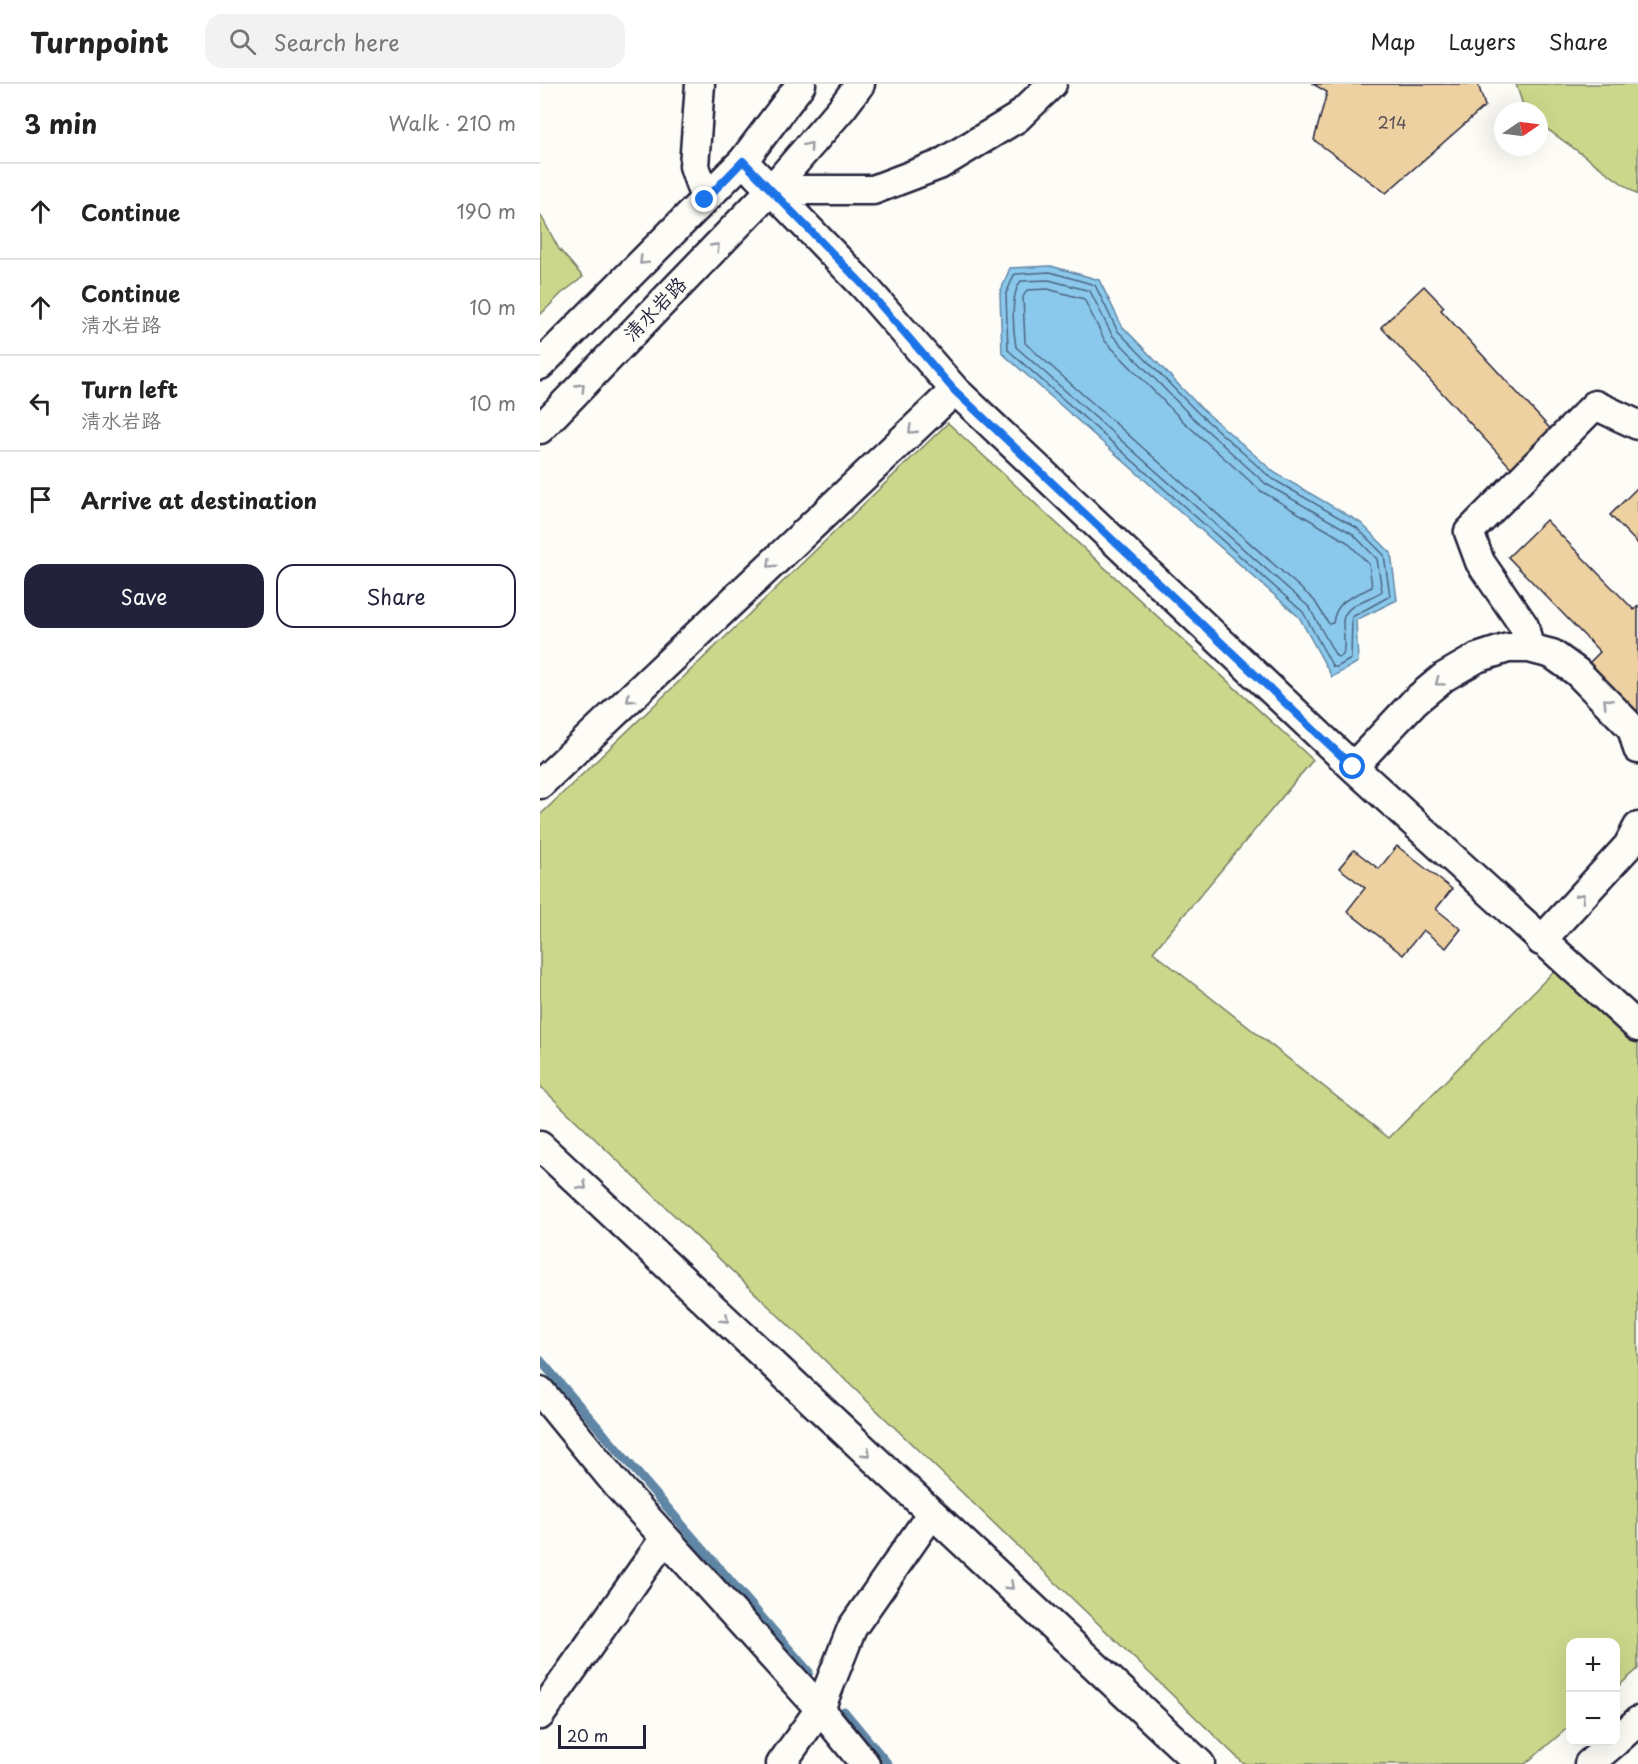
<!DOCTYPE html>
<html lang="en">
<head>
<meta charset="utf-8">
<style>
	body { margin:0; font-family:"Playpen Sans","LXGW WenKai TC",sans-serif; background:#f2f2f2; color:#222 }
	.controls { position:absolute; right:18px; bottom:18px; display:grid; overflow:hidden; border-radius:12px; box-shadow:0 6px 24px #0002 }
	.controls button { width:54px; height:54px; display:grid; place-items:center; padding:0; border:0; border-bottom:2px solid #e0e0e0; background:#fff; color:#222; font:30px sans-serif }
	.compass { position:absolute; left:954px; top:18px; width:54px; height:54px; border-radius:50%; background:#fff; box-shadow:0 6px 24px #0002; rotate:77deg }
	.scale { position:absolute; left:18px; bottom:15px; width:88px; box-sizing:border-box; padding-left:6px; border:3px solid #22223b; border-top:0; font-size:16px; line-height:21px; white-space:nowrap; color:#22223b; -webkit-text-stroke:4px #fdfcf7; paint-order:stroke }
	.stop { position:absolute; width:18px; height:18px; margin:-14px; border:4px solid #1a73e8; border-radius:50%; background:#fff }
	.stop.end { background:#1a73e8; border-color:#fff; box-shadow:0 2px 6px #0008 }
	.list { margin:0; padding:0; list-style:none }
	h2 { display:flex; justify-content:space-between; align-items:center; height:78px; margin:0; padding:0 24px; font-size:26px }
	h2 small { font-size:20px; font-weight:400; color:#767676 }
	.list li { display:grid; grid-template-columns:39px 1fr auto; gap:18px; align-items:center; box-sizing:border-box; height:96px; padding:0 24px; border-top:2px solid #e0e0e0 }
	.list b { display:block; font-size:22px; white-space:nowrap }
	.list p { margin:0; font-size:20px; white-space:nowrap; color:#767676 }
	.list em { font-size:20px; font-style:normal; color:#767676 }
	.actions { display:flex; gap:12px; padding:18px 24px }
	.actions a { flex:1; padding:14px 0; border:2px solid #22223b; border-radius:18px; text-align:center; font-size:21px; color:#22223b }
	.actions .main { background:#22223b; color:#fff }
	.icon { flex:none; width:33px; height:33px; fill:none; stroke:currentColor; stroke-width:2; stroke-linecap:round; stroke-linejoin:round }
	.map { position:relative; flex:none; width:1098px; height:1680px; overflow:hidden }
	header { display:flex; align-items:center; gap:36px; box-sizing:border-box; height:84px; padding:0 30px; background:#fff; border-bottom:2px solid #e0e0e0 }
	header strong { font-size:28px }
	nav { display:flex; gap:33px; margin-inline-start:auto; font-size:21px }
	.search { width:420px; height:54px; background:#f2f2f2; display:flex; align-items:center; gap:15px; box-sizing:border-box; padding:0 21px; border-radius:18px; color:#767676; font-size:22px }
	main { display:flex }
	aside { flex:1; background:#fff }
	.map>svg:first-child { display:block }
	.green { fill:#cbd88b; stroke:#767d63; stroke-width:1.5 }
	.water { fill:#8bc9ec; stroke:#6186a5; stroke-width:1.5 }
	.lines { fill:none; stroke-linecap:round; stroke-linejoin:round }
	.shore { stroke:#4c6582; stroke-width:1.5 }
	.stream { stroke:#6186a5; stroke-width:9 }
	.building { fill:#eed1a1; stroke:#22223b; stroke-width:1.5 }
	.minor-casing { stroke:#22223b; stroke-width:33 }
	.minor { stroke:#fdfcf7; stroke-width:28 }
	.oneway { stroke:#9a9aa2 }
	.route { stroke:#1a73e8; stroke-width:8 }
	.labels { text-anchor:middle; stroke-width:5; stroke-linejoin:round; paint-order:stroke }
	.number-label { font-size:16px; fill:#554e54 }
	.street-label { font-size:20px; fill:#22223b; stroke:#fdfcf7 }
</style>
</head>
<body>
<header>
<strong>Turnpoint</strong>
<div class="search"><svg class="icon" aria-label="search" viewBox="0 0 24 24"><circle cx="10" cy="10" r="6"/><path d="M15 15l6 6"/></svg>Search here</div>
<nav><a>Map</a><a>Layers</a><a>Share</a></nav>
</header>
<main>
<aside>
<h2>3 min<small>Walk · 210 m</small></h2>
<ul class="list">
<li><svg class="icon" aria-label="ahead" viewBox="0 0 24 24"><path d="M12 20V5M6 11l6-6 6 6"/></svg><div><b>Continue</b></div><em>190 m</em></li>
<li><svg class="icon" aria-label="ahead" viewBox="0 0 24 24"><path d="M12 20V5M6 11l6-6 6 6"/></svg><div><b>Continue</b><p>清水岩路</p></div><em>10 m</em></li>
<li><svg class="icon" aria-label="left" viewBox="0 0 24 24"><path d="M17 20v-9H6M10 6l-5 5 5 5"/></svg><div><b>Turn left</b><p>清水岩路</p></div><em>10 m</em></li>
<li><svg class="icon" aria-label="arrive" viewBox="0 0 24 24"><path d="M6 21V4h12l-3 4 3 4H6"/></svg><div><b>Arrive at destination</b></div></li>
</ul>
<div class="actions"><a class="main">Save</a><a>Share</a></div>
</aside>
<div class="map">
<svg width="1098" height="1680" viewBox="0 0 1098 1680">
	<rect width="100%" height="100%" fill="#fdfcf7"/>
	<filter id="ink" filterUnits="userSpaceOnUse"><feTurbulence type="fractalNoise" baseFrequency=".0167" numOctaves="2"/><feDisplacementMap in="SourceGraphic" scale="12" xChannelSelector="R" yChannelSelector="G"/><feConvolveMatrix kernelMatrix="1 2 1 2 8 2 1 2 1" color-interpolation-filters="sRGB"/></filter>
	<g filter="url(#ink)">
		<path class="green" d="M976 0H1098V111L999 39V27H985Z
			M0 130 19 165 43 193 21 210 0 231Z
			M408 339 773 676 613 868 849 1054 1018 883 1098 959V1585L1076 1604V1558H1030V1642L985 1680H704L0 1002V731Z"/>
		<path class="water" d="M511 182 559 196 582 242 660 323 735 389 821 439 851 469 857 516 816 536 818 578 792 593 759 533 462 269 460 209 470 184Z"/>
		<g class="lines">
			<path class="shore" d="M510 188 555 201 577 246 656 327 731 394 817 444 844 471 850 512 812 533 811 575 797 583H793L763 528 468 266 466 210 474 191 476 190Z
				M509 196 550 207 572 251 651 332 726 400 813 450 837 475 842 507C830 516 803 520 803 538 803 549 806 560 803 571L799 573 796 572 769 523 476 263C473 246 470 210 481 197Z
				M508 205 544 215 565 257 644 338 721 407 807 458 829 480 832 503C813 513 796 515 793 539L789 540 774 516 485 259 483 213 487 206Z"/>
			<path class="stream" d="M0 1276 269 1588
				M304 1627 348 1680"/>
		</g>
		<path class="building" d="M773 0H938L945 22 846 109 774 56 787 8Z
			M884 202 904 223 901 226 1017 352 977 390 841 243Z
			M1098 403V460L1070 431Z
			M1006 436 1094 526 1098 522V626L1092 632 1045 583 1060 568 968 473Z
			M857 762 912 805 896 825 921 845 906 864 883 846 863 871 807 827 825 804 799 784 814 766 839 785Z"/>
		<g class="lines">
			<g class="minor-casing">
				<path id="minor" d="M160 0 154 82 165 115
					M203 77 324 202 415 306 813 683 1098 943
					M231 106H333L399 81 477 34 512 0
					M0 281 203 77 261 0
					M0 345 231 106 302 24 320 0
					M989 564 984 542 940 478 929 448 1055 321 1098 341
					M813 683 875 617 904 593 937 574 968 564H989L1012 570 1037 588 1092 644 1098 665
					M0 700 415 306
					M1001 857 1088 762 1098 743
					M0 1062 660 1680
					M0 1307 79 1403 280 1625 325 1680
					M0 1631 125 1454
					M1076 1657 1098 1637
					M241 1680 280 1625 312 1544 392 1429
					M1049 1680 1075 1658"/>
			</g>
			<use href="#minor" class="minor"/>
		</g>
		<defs><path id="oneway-chevron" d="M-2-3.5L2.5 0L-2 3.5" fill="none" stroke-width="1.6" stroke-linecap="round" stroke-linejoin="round" transform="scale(1.5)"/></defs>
		<g class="oneway">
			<use href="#oneway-chevron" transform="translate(269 62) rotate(-49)"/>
			<use href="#oneway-chevron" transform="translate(176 163) rotate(-46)"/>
			<use href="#oneway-chevron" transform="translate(103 177) rotate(135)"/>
			<use href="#oneway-chevron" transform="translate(41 303) rotate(-46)"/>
			<use href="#oneway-chevron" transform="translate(372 346) rotate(136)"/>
			<use href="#oneway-chevron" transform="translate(231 480) rotate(136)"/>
			<use href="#oneway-chevron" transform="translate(899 598) rotate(143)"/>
			<use href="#oneway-chevron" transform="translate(90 615) rotate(136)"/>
			<use href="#oneway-chevron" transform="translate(1067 618) rotate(-135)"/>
			<use href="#oneway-chevron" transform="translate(1041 813) rotate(-48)"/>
			<use href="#oneway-chevron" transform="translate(43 1102) rotate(43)"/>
			<use href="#oneway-chevron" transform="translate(185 1235) rotate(43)"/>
			<use href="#oneway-chevron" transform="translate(327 1369) rotate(43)"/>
			<use href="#oneway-chevron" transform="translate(470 1502) rotate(43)"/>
		</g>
	</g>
	<g class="lines" filter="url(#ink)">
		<path class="route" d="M165 116 203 77 324 202 414 306 813 683"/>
	</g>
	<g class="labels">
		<g class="number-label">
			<text x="852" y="45">214</text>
		</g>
		<g class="street-label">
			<text transform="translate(115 225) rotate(-46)" y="7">清水岩路</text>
		</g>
	</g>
</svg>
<div class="controls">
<button>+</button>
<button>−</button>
</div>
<svg class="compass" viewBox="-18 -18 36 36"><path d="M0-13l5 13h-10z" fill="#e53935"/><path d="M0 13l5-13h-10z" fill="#767676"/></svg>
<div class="scale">20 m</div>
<div class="stop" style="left:813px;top:683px"></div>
<div class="stop end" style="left:165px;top:116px"></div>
</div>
</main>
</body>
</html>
